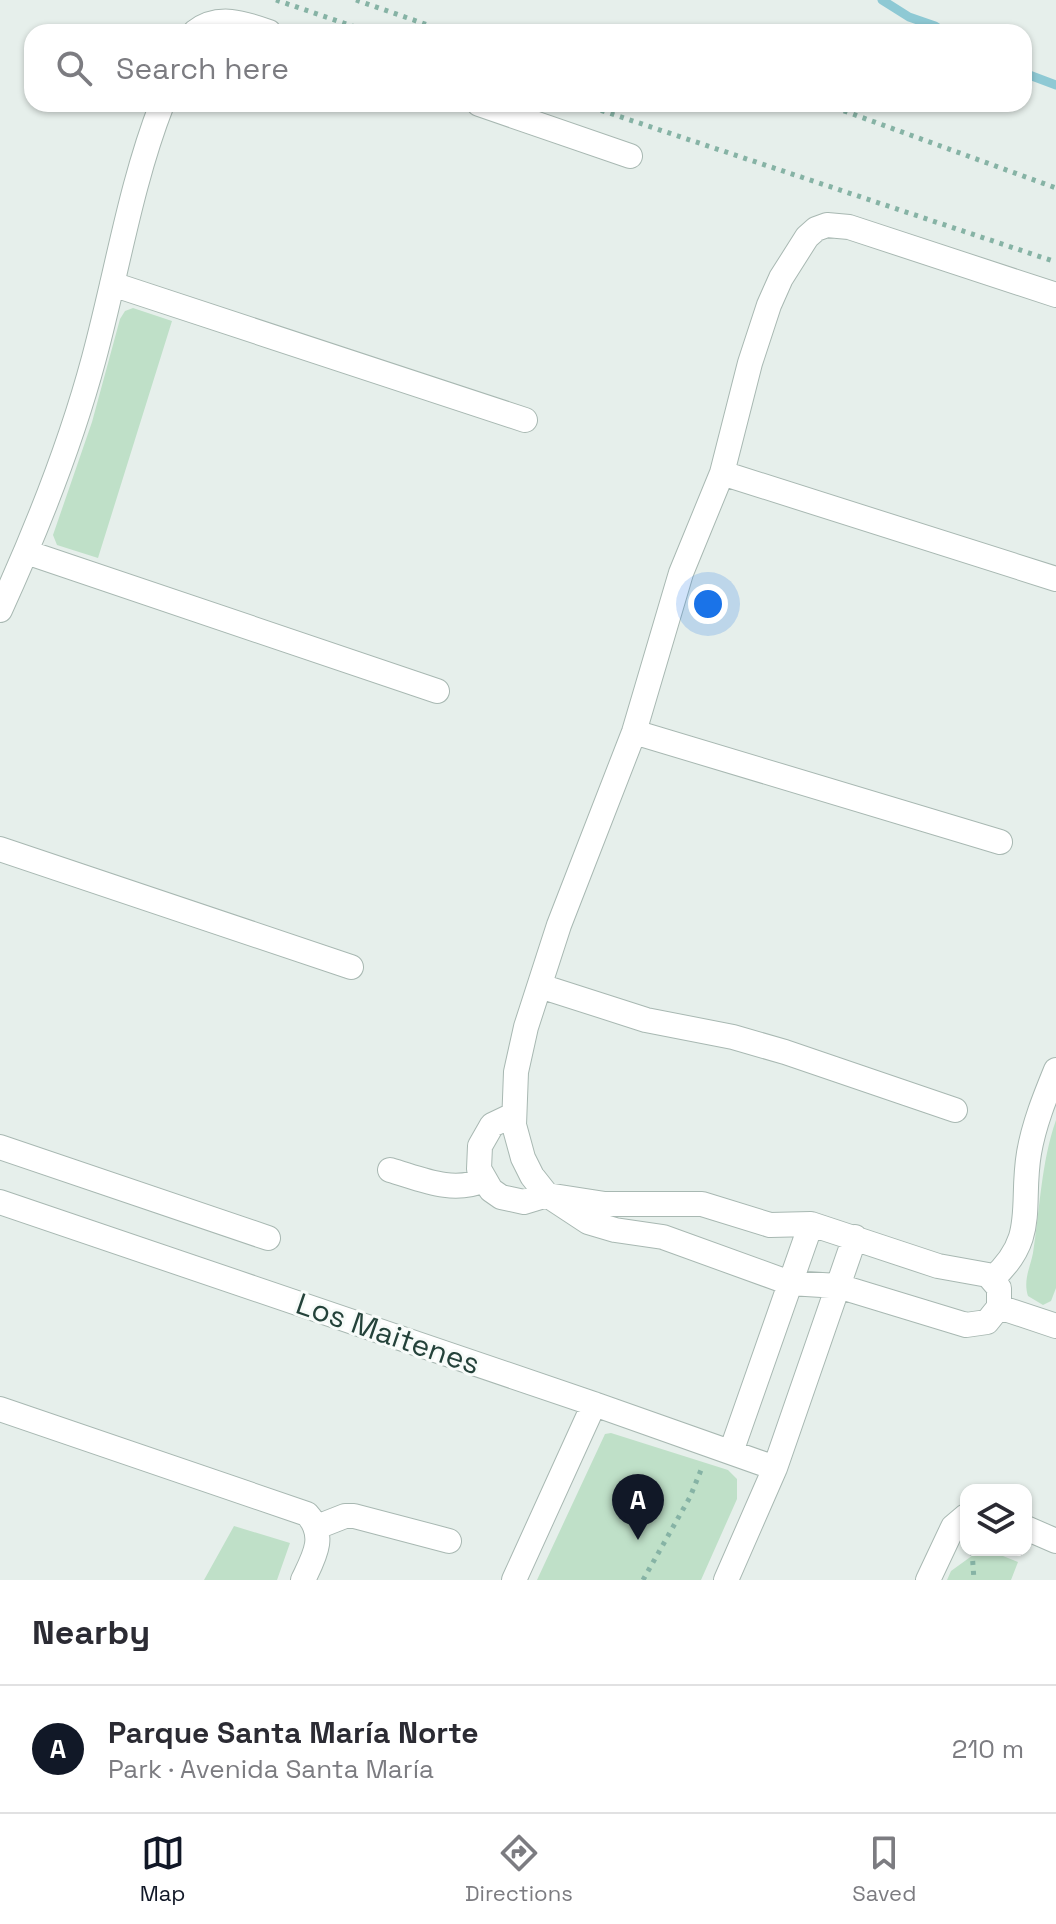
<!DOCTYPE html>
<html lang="en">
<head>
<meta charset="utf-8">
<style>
	body { margin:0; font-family:"Space Grotesk",sans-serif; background:#f7f7f7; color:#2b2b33 }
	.controls { position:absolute; right:24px; bottom:24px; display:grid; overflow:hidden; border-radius:16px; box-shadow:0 2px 6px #0004 }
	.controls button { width:72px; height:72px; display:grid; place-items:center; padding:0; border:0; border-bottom:2px solid #e1e1e2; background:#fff; color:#2b2b33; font:40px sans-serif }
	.you { position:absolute; left:708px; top:604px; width:28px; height:28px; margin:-20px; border:6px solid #fff; border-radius:50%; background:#1a73e8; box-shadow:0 0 0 12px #1a73e833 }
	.badge { display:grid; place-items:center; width:52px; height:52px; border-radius:50%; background:#111827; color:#fff; font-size:26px; font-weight:700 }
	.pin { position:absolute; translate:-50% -66px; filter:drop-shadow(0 2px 4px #0008) }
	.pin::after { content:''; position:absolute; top:42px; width:28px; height:24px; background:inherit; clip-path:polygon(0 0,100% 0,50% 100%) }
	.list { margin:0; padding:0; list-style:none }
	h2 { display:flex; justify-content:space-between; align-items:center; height:104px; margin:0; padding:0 32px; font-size:34px }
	h2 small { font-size:26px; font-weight:400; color:#7c7c81 }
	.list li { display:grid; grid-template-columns:52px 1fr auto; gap:24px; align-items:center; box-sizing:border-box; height:128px; padding:0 32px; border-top:2px solid #e1e1e2 }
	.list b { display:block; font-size:30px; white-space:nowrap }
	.list p { margin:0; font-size:26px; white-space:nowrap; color:#7c7c81 }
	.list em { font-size:26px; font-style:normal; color:#7c7c81 }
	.icon { flex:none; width:44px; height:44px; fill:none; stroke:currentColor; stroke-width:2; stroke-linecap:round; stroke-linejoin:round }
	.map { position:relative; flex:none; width:1056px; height:1580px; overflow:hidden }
	.search { position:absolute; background:#fff; box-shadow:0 2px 6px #0004; left:24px; right:24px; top:24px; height:88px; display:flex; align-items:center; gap:20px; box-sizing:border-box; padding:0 28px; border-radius:24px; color:#7c7c81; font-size:30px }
	.sheet { height:232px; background:#fff }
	nav { display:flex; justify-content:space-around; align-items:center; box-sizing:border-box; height:112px; border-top:2px solid #e1e1e2; background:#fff; font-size:22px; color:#7c7c81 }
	nav a { display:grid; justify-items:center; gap:4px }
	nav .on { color:#111827 }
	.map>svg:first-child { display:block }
	.green { fill:#bfe0c8 }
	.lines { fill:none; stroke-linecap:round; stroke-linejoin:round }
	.stream { stroke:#8ec9d4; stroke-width:9 }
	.minor-casing { stroke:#a8b8b2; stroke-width:26 }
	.path { stroke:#86b3a5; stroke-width:5; stroke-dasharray:4 6; stroke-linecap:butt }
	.minor { stroke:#fff; stroke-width:24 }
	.labels { text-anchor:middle; stroke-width:6; stroke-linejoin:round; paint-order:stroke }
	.street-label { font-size:30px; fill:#24423a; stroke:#f7fbf9 }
</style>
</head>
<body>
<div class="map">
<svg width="1056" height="1580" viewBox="0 0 1056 1580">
	<rect width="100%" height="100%" fill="#e6efeb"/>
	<path class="green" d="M133 308 172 321 98 558 57 545 53 535 92 422 120 319 125 311Z
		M1056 1120V1288L1051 1301 1043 1305 1028 1296C1023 1280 1030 1268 1033 1253 1040 1209 1041 1163 1056 1120Z
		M611 1433 728 1470 737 1479V1499L701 1580H537L605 1434Z
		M234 1526 290 1543 277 1580H204Z
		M980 1550H988L1018 1562 1011 1580H947L951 1571Z"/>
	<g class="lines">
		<path class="stream" d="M882 0 909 17 935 26 944 32
			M1024 73 1056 85"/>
		<g class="minor-casing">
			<path id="minor" d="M195 32C218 14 244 23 269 32
				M479 104 630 156
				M112 284 525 420
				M722 473 1056 579
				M26 552 437 691
				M0 610C37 529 71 444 94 358 117 273 130 186 162 104
				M634 732 1000 842
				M0 849 351 967
				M540 986 646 1020 733 1037 785 1052 955 1110
				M513 1115 492 1125 480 1146 479 1169 491 1190 501 1197 524 1202 547 1195 605 1204H702L770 1225 811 1224 938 1266 988 1275 999 1288V1307L987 1322 966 1325 838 1286 790 1283 663 1237 615 1230 588 1222 547 1195 532 1176 523 1158 514 1125 516 1072 526 1027 559 925 634 732 681 573 722 473 750 363 769 305 781 278 807 237 816 229 827 225 849 227 1056 295
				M0 1147 268 1238
				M390 1170C421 1179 452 1194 484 1180
				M0 1202 594 1404 775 1468
				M992 1279C1038 1238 1020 1206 1029 1153 1034 1124 1045 1097 1056 1070
				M999 1307 1056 1326
				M0 1409 307 1514C327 1536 314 1557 303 1580
				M731 1452 811 1224
				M317 1527 345 1516H354L449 1541
				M1026 1528 1056 1541
				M514 1580 594 1404
				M726 1580 775 1468 855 1237
				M928 1580 953 1527 966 1516"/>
		</g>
		<path class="path" d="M276 0 370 32
			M356 0 448 32
			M522 32 540 30 556 32
			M582 104 1056 262
			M825 104 1056 188
			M972 1551 974 1580
			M643 1580 690 1497 701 1470"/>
		<use href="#minor" class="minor"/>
	</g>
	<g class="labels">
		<g class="street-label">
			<text transform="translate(388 1334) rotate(19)" y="10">Los Maitenes</text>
		</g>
	</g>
</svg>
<div class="controls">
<button><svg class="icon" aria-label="layers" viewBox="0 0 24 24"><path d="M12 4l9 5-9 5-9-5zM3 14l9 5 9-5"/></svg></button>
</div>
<div class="you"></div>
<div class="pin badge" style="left:638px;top:1540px">A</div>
<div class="search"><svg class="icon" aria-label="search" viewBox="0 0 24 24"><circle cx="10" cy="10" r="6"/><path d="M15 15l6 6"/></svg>Search here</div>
</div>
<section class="sheet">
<h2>Nearby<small></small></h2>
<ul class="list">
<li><span class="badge">A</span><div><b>Parque Santa María Norte</b><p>Park · Avenida Santa María</p></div><em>210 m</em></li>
</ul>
</section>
<nav>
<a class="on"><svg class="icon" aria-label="map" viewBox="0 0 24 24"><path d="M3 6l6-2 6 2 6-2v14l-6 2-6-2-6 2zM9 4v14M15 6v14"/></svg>Map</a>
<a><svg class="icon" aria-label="directions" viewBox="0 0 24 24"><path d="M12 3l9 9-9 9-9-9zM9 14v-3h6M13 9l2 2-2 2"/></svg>Directions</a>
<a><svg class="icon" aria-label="saved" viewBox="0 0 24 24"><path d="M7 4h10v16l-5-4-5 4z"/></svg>Saved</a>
</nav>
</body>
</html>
